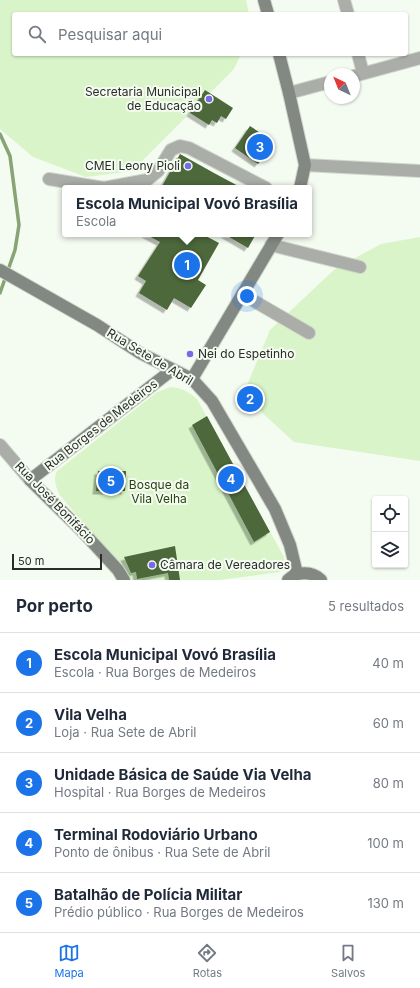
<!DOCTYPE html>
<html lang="pt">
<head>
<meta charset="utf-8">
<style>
	body { margin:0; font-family:Inter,sans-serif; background:#f6f6f7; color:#1f2937 }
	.controls { position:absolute; right:12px; bottom:12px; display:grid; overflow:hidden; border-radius:4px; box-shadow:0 1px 3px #0004 }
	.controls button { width:36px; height:36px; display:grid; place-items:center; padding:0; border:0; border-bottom:1px solid #e0e1e3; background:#fff; color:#1f2937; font:20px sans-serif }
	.compass { position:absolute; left:324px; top:68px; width:36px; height:36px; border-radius:50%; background:#fff; box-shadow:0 1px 3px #0004; rotate:317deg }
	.scale { position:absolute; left:12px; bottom:10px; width:90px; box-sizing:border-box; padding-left:4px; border:2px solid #2a2c28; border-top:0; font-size:11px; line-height:14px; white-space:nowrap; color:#2a2c28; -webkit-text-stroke:3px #f4fbf0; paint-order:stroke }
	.you { position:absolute; left:247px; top:296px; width:14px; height:14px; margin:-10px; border:3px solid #fff; border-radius:50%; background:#1a73e8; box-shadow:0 0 0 6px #1a73e833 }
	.badge { display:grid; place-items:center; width:26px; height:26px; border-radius:50%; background:#1a73e8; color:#fff; font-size:13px; font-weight:700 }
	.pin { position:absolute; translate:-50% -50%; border:2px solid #fff; box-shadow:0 1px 4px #0006 }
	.popup { position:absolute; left:62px; top:185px; width:250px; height:52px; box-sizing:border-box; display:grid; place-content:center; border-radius:4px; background:#fff; filter:drop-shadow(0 1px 3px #0005); font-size:13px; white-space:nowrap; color:#747a83 }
	.popup b { font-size:15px; color:#1f2937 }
	.popup::after { content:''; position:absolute; left:50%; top:100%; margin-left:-8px; border:8px solid transparent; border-top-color:#fff }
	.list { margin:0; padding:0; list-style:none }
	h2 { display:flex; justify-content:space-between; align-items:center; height:52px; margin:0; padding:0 16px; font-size:17px }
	h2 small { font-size:13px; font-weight:400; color:#747a83 }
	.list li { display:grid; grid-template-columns:26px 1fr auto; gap:12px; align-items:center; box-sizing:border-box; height:60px; padding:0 16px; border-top:1px solid #e0e1e3 }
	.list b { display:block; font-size:15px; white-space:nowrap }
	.list p { margin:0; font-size:13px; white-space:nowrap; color:#747a83 }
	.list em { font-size:13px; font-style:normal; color:#747a83 }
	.icon { flex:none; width:22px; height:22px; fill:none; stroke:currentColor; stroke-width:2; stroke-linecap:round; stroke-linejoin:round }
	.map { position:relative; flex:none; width:420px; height:580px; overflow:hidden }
	.search { position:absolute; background:#fff; box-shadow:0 1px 3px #0004; left:12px; right:12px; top:12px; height:44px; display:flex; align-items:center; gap:10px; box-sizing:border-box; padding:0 14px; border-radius:4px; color:#747a83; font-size:15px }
	.sheet { height:352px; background:#fff }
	nav { display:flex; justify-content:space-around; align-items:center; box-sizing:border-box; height:56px; border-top:1px solid #e0e1e3; background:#fff; font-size:11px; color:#747a83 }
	nav a { display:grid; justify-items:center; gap:2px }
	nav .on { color:#1a73e8 }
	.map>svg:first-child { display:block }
	.green { fill:#d8f4c8 }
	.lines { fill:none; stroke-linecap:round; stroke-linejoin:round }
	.stream { stroke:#86a474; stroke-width:3.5 }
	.building { fill:#4d683b; filter:url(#shadow) }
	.street-casing { stroke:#d0d6cc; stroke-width:14 }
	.secondary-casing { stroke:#d0d6cc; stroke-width:14 }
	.street { stroke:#aaada8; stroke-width:12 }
	.secondary { stroke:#848882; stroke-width:12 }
	.poi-dot { fill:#766ae5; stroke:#f4fbf0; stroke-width:1.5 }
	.labels { text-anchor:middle; stroke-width:4; stroke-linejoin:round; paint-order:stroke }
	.poi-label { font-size:12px; fill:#2a2c28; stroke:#f4fbf0; text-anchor:end }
	.street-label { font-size:12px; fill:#2a2c28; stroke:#f4fbf0 }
	.park-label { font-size:12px; fill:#26430f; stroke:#f4fbf0 }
</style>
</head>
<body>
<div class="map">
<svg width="420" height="580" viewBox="0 0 420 580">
	<defs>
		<filter id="shadow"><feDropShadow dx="-3.5" dy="3.5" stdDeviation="0" flood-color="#0004"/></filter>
	</defs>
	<rect width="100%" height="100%" fill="#f4fbf0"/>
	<path class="green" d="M0 0H246L249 14H14V54H241L234 69 132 171 86 177 33 157 0 129Z
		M420 237V461L294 442 243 395 270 330 335 269 381 244Z
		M171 387C182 388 189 392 197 399L284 557 285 566 280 572 219 580H130L59 494C56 486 53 480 57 471L157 392Z"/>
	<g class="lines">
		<path class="stream" d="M0 134 10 156 19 225 15 250 0 293"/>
	</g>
	<path class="building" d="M205 90 233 108 226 119 221 116 217 123 212 120 209 125 190 113Z
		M250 126 274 142 258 164 235 148Z
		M180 154 214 173 242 188H161Z
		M145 234H202L219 243 198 280 206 285 191 308 174 298 167 310 139 293 146 281 138 276 160 242Z
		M224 234H256L248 248Z
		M207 416 270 532 254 542 192 425Z
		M98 471H126L125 491H96Z
		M175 546 180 580H169L168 573 137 579 136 572 131 573 124 557Z"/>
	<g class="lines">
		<g class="street-casing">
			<path id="street" d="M344 0 348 14
				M358 54 363 73
				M354 76 420 58
				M289 93 330 82
				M305 165 420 171
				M49 179 104 188 147 180 158 171 171 150 180 146 189 148 266 188
				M271 245 360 267
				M242 294 309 333
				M0 445 30 480"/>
		</g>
		<g class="secondary-casing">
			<path id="secondary" d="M264 0 268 14
				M279 54 289 93 305 165 300 188
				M0 270 97 325 140 353 192 379 212 401 275 509 290 545 297 574
				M192 379 278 234
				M124 580 118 570 82 531 30 480 172 370
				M288 580C297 571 312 571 321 580"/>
		</g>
		<use href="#street" class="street"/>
		<use href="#secondary" class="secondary"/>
	</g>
	<g class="poi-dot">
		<circle cx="209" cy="99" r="4"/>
		<circle cx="188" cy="166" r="4"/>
		<circle cx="190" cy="354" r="4"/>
		<circle cx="152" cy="565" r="4"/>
	</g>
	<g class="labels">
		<g class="poi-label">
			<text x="201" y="96">Secretaria Municipal<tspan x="201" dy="14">de Educação</tspan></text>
			<text x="180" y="170">CMEI Leony Pioli</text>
			<text x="198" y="358" text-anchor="start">Nei do Espetinho</text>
			<text x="160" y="569" text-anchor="start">Câmara de Vereadores</text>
		</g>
		<g class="street-label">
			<text transform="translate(150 357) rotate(31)" y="4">Rua Sete de Abril</text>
			<text transform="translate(101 425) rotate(-38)" y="4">Rua Borges de Medeiros</text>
			<text transform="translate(55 503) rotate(46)" y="4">Rua José Bonifácio</text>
		</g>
		<g class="park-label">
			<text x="159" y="489">Bosque da<tspan x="159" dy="14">Vila Velha</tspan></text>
		</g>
	</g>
</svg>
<div class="controls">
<button><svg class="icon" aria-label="locate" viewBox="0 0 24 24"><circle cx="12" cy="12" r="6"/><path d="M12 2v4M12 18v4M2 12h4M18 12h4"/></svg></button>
<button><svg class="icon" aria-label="layers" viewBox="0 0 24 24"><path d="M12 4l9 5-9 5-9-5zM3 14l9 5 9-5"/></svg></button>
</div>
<svg class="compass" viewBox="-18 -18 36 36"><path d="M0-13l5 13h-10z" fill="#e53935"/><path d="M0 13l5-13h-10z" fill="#747a83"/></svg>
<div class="scale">50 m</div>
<div class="you"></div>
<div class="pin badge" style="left:187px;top:265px">1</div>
<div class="popup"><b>Escola Municipal Vovó Brasília</b>Escola</div>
<div class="pin badge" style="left:250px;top:399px">2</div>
<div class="pin badge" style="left:260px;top:147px">3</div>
<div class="pin badge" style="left:231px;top:479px">4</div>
<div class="pin badge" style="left:111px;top:481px">5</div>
<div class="search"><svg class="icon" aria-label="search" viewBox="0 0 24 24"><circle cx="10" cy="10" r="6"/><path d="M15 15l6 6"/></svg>Pesquisar aqui</div>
</div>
<section class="sheet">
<h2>Por perto<small>5 resultados</small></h2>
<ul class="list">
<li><span class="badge">1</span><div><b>Escola Municipal Vovó Brasília</b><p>Escola · Rua Borges de Medeiros</p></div><em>40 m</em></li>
<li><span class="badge">2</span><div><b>Vila Velha</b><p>Loja · Rua Sete de Abril</p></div><em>60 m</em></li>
<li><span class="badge">3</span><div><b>Unidade Básica de Saúde Via Velha</b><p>Hospital · Rua Borges de Medeiros</p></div><em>80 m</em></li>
<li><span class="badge">4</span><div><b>Terminal Rodoviário Urbano</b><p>Ponto de ônibus · Rua Sete de Abril</p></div><em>100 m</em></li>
<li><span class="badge">5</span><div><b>Batalhão de Polícia Militar</b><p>Prédio público · Rua Borges de Medeiros</p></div><em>130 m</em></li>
</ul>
</section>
<nav>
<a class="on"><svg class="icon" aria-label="map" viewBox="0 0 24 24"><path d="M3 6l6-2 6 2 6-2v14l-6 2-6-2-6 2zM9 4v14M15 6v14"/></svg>Mapa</a>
<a><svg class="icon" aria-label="directions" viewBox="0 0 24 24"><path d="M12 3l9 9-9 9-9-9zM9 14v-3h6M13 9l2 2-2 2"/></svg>Rotas</a>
<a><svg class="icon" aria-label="saved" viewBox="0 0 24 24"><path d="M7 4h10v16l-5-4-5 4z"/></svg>Salvos</a>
</nav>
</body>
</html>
